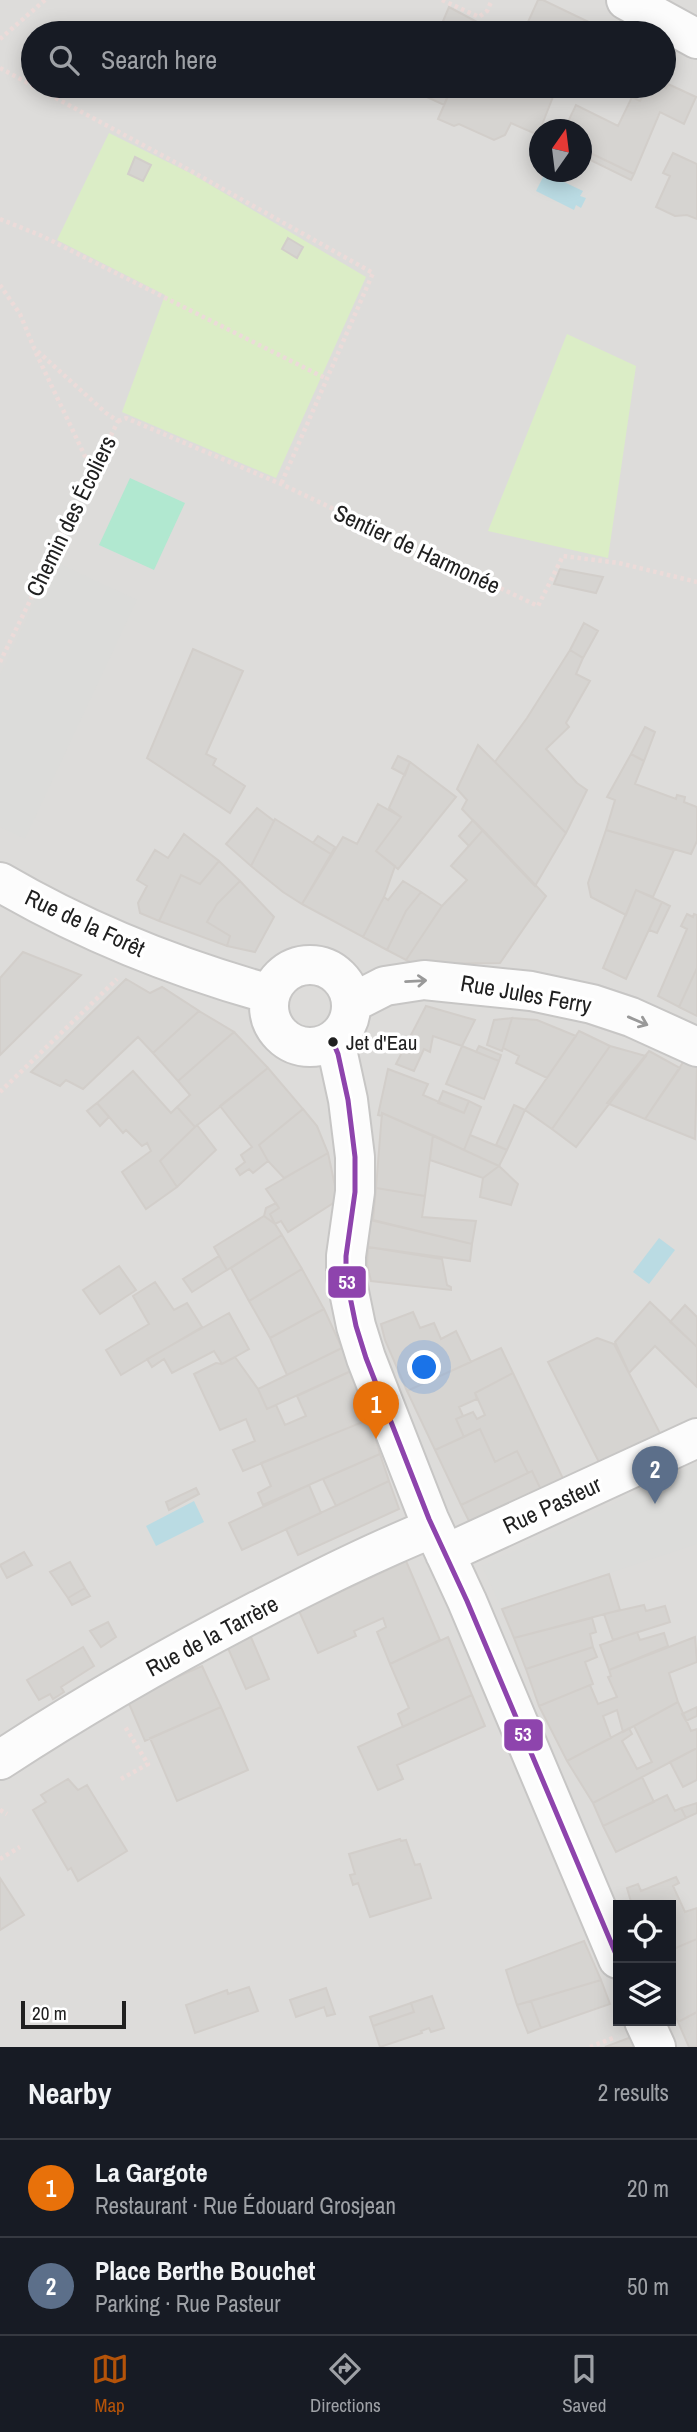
<!DOCTYPE html>
<html lang="en">
<head>
<meta charset="utf-8">
<style>
	body { margin:0; font-family:"Archivo Narrow",sans-serif; background:#242831; color:#f1f3f6 }
	.controls { position:absolute; right:21px; bottom:21px; display:grid; overflow:hidden; border-radius:0px; box-shadow:0 4px 18px #0003 }
	.controls button { width:63px; height:63px; display:grid; place-items:center; padding:0; border:0; border-bottom:2px solid #363941; background:#171b24; color:#f1f3f6; font:35px sans-serif }
	.compass { position:absolute; left:529px; top:119px; width:63px; height:63px; border-radius:50%; background:#171b24; box-shadow:0 4px 18px #0003; rotate:14deg }
	.scale { position:absolute; left:21px; bottom:18px; width:105px; box-sizing:border-box; padding-left:7px; border:4px solid #202020; border-top:0; font-size:19px; line-height:24px; white-space:nowrap; color:#202020; -webkit-text-stroke:5px #fff; paint-order:stroke }
	.you { position:absolute; left:425px; top:1368px; width:24px; height:24px; margin:-18px; border:5px solid #fff; border-radius:50%; background:#1a73e8; box-shadow:0 0 0 10px #1a73e833 }
	.badge { display:grid; place-items:center; width:46px; height:46px; border-radius:50%; background:#b45309; color:#fff; font-size:23px; font-weight:700 }
	.pin { position:absolute; translate:-50% -58px; filter:drop-shadow(0 2px 4px #0008) }
	.pin::after { content:''; position:absolute; top:37px; width:24px; height:21px; background:inherit; clip-path:polygon(0 0,100% 0,50% 100%) }
	.list { margin:0; padding:0; list-style:none }
	h2 { display:flex; justify-content:space-between; align-items:center; height:91px; margin:0; padding:0 28px; font-size:30px }
	h2 small { font-size:23px; font-weight:400; color:#9ea1a6 }
	.list li { display:grid; grid-template-columns:46px 1fr auto; gap:21px; align-items:center; box-sizing:border-box; height:98px; padding:0 28px; border-top:2px solid #363941 }
	.list b { display:block; font-size:26px; white-space:nowrap }
	.list p { margin:0; font-size:23px; white-space:nowrap; color:#9ea1a6 }
	.list em { font-size:23px; font-style:normal; color:#9ea1a6 }
	.icon { flex:none; width:38px; height:38px; fill:none; stroke:currentColor; stroke-width:2; stroke-linecap:round; stroke-linejoin:round }
	.map { position:relative; flex:none; width:697px; height:2047px; overflow:hidden }
	.search { position:absolute; background:#171b24; box-shadow:0 4px 18px #0003; left:21px; right:21px; top:21px; height:77px; display:flex; align-items:center; gap:18px; box-sizing:border-box; padding:0 24px; border-radius:38px; color:#9ea1a6; font-size:26px }
	.sheet { height:287px; background:#171b24 }
	nav { display:flex; justify-content:space-around; align-items:center; box-sizing:border-box; height:98px; border-top:2px solid #363941; background:#171b24; font-size:19px; color:#9ea1a6 }
	nav a { display:grid; justify-items:center; gap:4px }
	nav .on { color:#b45309 }
	.map>svg:first-child { display:block }
	.residential { fill:#dddcda; fill-rule:evenodd }
	.religious { fill:#dcdcda }
	.grass { fill:#dbedc6 }
	.pitch { fill:#b1e8d0 }
	.water { fill:#badbe3 }
	.building { fill:#d6d4d1; stroke:#d2ceca; stroke-width:2 }
	.lines { fill:none; stroke-linecap:round; stroke-linejoin:round }
	.minor-casing { stroke:#c7c6c5; stroke-width:42 }
	.path { stroke:#ecdbd9; stroke-width:4.5; stroke-dasharray:3.5 3.5; stroke-linecap:butt }
	.minor { stroke:#fcfcfc; stroke-width:38 }
	.bus-1-casing { stroke:#fff; stroke-width:10 }
	.bus-1 { stroke:#8e44ad; stroke-width:5 }
	.oneway { stroke:#999 }
	.bus-dot { fill:#202020; stroke:#fff; stroke-width:2.5 }
	.labels { text-anchor:middle; stroke-width:7; stroke-linejoin:round; paint-order:stroke }
	.bus-label { font-size:21px; fill:#202020; stroke:#fff; text-anchor:start }
	.street-label { font-size:23px; fill:#202020; stroke:#fff }
	.line-badge { stroke:#fff; stroke-width:2.5 }
	.badge-label { font-size:19px; text-anchor:middle; font-weight:bold; fill:#fff }
</style>
</head>
<body>
<div class="map">
<svg width="697" height="2047" viewBox="0 0 697 2047">
	<rect width="100%" height="100%" fill="#eeece9"/>
	<path class="residential" d="M0 0H697V2047H0ZM33 33H664V86H33ZM540 130H582V172H540ZM618 1905H671V2021H618Z"/>
	<path class="religious" d="M54 561 137 600 25 839 0 827V675Z
		M697 1464V1544L502 1609 482 1566Z"/>
	<path class="grass" d="M109 133 192 174 366 277 276 478 122 412 165 295 57 240Z
		M567 334 636 366 608 558 488 531Z"/>
	<path class="pitch" d="M130 478 185 503 154 570 99 545Z"/>
	<path class="water" d="M545 173 583 191 580 196 586 198 581 208 576 205 574 210 536 191Z
		M659 1238 675 1250 649 1284 633 1272Z
		M194 1501 204 1522 156 1546 146 1526Z"/>
	<path class="building" d="M538 0H543L595 25 591 33H523Z
		M449 7 479 23 475 33H438Z
		M668 84 696 97 684 124 660 112 634 174 582 149V130H564L576 105 618 126 632 97 640 101 648 86H660L666 88Z
		M403 86H452L444 105Z
		M469 86H550L556 89 538 135 511 123 505 135 494 140 459 124 454 126 438 119 452 87 465 93Z
		M582 149 634 174 631 180 582 156Z
		M673 153 697 164V219L687 215 675 216 656 207 670 176 663 173Z
		M135 157 151 165 143 181 128 174Z
		M288 238 303 247 297 258 282 249Z
		M560 569 603 577 596 593 554 584Z
		M584 623 598 631 583 658 570 650Z
		M193 649 243 671 206 754 216 759 213 765 245 786 230 813 147 758Z
		M570 650 583 658 576 674 590 681 566 723 569 727 546 749 577 783 587 790 566 833 495 762 527 718Z
		M645 727 655 732 644 761 631 754Z
		M478 745 566 833 535 886 462 809 467 800 457 789Z
		M631 754 644 761 635 784 676 799 677 795 685 797 684 802 697 807V841L691 854 606 830 615 800 607 797Z
		M398 756 410 762 405 775 392 768Z
		M410 762 456 797 398 869 376 851 401 817 389 808Z
		M378 804 401 817 376 851 395 866 384 897 363 937 302 904 343 837 357 844Z
		M257 808 274 821 251 866 226 844Z
		M275 819 331 854 302 904 283 892 251 866Z
		M473 820 483 830 469 846 459 836Z
		M483 830 546 896 500 963 414 964 406 960 442 906 467 880 451 866Z
		M606 830 674 850 653 897 636 890 626 915 591 897 588 883Z
		M184 834 219 861 200 884 181 875 159 921 140 913 138 903 147 886 137 880 155 850 168 858Z
		M318 836 335 847 331 854 313 843Z
		M219 861 240 881 217 904 207 922 230 936 227 946 159 921 181 875 200 884Z
		M240 881 274 917 255 952 227 946 230 936 207 922 217 904Z
		M403 881 421 892 406 911 387 950 363 937 384 897 388 900Z
		M636 890 662 902 626 979 603 968Z
		M421 892 442 906 406 960 387 950 406 911Z
		M662 902 670 906 657 933 649 930Z
		M687 914 693 917 694 914 697 915V968L679 1007 658 996 687 929 681 926Z
		M23 952 81 975 0 1055V978Z
		M697 968V1016L679 1007Z
		M126 979 150 993 162 987 199 1011 153 1053 138 1037 83 1089 66 1080 60 1086 31 1072Z
		M426 1006 475 1020 462 1046 433 1036 430 1052 424 1049 414 1071 396 1064Z
		M199 1011 234 1032 178 1081 153 1053Z
		M512 1018 537 1020 576 1036 547 1078 516 1063 519 1056 503 1048Z
		M512 1018 502 1051 487 1045 494 1020Z
		M579 1031 610 1046 552 1129 525 1110Z
		M234 1032 268 1068 195 1127 177 1107 190 1095 178 1081Z
		M462 1046 499 1061 484 1099 446 1084Z
		M479 1046 501 1055 499 1061 476 1052Z
		M610 1046 646 1056 576 1147 552 1129Z
		M649 1051 680 1068 645 1119 607 1103Z
		M684 1061 697 1066 695 1139 645 1119Z
		M268 1068 303 1109 259 1145 268 1161 253 1173 249 1169 240 1175 236 1169 245 1162 241 1155 252 1147 220 1106Z
		M388 1069 428 1084 423 1095 464 1113 469 1101 481 1107 464 1150 382 1113V1116L378 1115Z
		M133 1071 171 1113 177 1107 195 1127 160 1161 177 1187 146 1209 122 1172 151 1151 147 1143 142 1146 126 1130 123 1133 97 1103Z
		M443 1091 469 1101 464 1113 438 1103Z
		M97 1103 109 1117 100 1126 87 1111Z
		M514 1105 525 1110 507 1150 496 1145Z
		M303 1109 317 1126 328 1153 284 1178 268 1161 259 1145Z
		M382 1113 433 1135 425 1196 376 1188Z
		M197 1125 216 1150 177 1187 160 1161Z
		M433 1135 464 1150 499 1166 483 1178 430 1160Z
		M470 1135 507 1150 499 1166 464 1150Z
		M328 1153 338 1200 288 1232 281 1221 275 1224 270 1214 279 1208 266 1189Z
		M499 1166 518 1184 511 1205 480 1197 483 1178Z
		M376 1188 425 1196 422 1217 476 1221 472 1244 373 1220Z
		M276 1203 279 1208 270 1214 275 1224 264 1216 266 1208Z
		M264 1216 275 1224 282 1235 227 1270 214 1247Z
		M370 1220 472 1244 470 1261 368 1247Z
		M282 1235 302 1269 249 1301 231 1268Z
		M368 1247 442 1259 447 1285 451 1287V1290L371 1281 367 1264Z
		M219 1256 227 1270 192 1292 183 1279Z
		M119 1266 136 1290 100 1314 83 1290Z
		M302 1269 324 1309 270 1338 249 1301Z
		M155 1282 174 1310 187 1303 202 1327 121 1375 106 1350 149 1324 133 1296Z
		M650 1302 697 1347V1387L655 1346 629 1373 615 1342Z
		M685 1305 697 1317V1347L670 1322Z
		M324 1309 342 1348 287 1375 270 1338Z
		M413 1312 420 1328 434 1323 441 1339 456 1331 471 1362 407 1391 385 1340 381 1324Z
		M229 1313 249 1349 235 1357 222 1364 214 1351 172 1373 164 1359 152 1367 147 1359Z
		M597 1338 614 1344 663 1439 602 1468 548 1362Z
		M342 1348 351 1371 267 1409 258 1389Z
		M501 1348 513 1373 475 1393 477 1399 459 1407 463 1416 456 1419 464 1437 435 1450 407 1391Z
		M235 1357 258 1389 267 1409 276 1405 285 1425 306 1416 297 1396 351 1371 370 1419 243 1471 233 1450 255 1441 246 1419 220 1430 194 1374 216 1363 222 1364Z
		M513 1373 566 1485 544 1496 532 1471 528 1473 517 1451 495 1462 480 1429 464 1437 456 1419 473 1412 477 1419 485 1415 475 1393Z
		M370 1419 380 1454 263 1505 258 1493 271 1486 261 1463Z
		M480 1429 495 1462 517 1451 528 1473 461 1505 435 1450Z
		M380 1454 389 1481 336 1506 323 1479Z
		M532 1471 544 1496 473 1529 461 1505Z
		M389 1481 399 1509 298 1555 286 1529Z
		M309 1485 321 1513 242 1550 229 1523Z
		M196 1488 199 1494 169 1510 166 1502Z
		M24 1552 32 1565 7 1578 0 1565Z
		M406 1561 440 1640 390 1664 377 1632 386 1627 383 1618 354 1631 356 1636 318 1653 299 1611Z
		M70 1562 85 1588 68 1598 50 1572Z
		M609 1574 620 1610 514 1638 502 1609Z
		M85 1588 90 1596 72 1605 68 1598Z
		M644 1605 646 1611 665 1606 670 1622 613 1640 604 1614Z
		M592 1618 596 1632 590 1634 593 1647 526 1669 514 1638Z
		M108 1622 116 1637 101 1647 90 1631Z
		M637 1632 640 1640 664 1633 668 1646 609 1670 600 1645Z
		M250 1635 269 1679 246 1689 227 1646Z
		M448 1637 472 1695 403 1727 398 1714 409 1708 390 1664Z
		M695 1637 697 1662 669 1673 678 1702 623 1732 617 1710 603 1716 611 1738 567 1761 539 1706 590 1685 598 1704 617 1697 608 1677 611 1676 609 1670Z
		M83 1647 94 1666 61 1687 64 1692 53 1699 50 1694 39 1700 27 1680Z
		M593 1647 597 1657 585 1662 593 1684 539 1706 526 1669Z
		M202 1666 221 1707 145 1741 127 1699Z
		M472 1695 485 1726 397 1765 403 1779 378 1790 358 1747Z
		M678 1702 691 1731 697 1729V1748L593 1803 567 1761 629 1728 632 1734 622 1741 637 1769 652 1762 634 1726Z
		M221 1707 248 1770 177 1801 150 1738Z
		M697 1707V1716L686 1721 682 1714Z
		M697 1748V1780L683 1787 670 1762Z
		M642 1777 654 1802 603 1826 593 1803Z
		M68 1779 78 1790 87 1785 127 1851 78 1881 71 1868 68 1870 33 1810 46 1802 41 1795Z
		M667 1795 675 1811 681 1808 686 1818 616 1852 603 1826Z
		M697 1803V1813L686 1818 681 1808Z
		M400 1839 401 1841 406 1840 415 1865 420 1864 431 1898 370 1917 358 1883 353 1885 350 1875 355 1874 349 1854Z
		M676 1877 679 1883 673 1886 685 1912 697 1908V1939L671 1950V1905H632L627 1888 638 1884 641 1891Z
		M0 1878 24 1915 0 1930Z
		M697 1939V2012L678 2022 671 2005V1950Z
		M584 1941 601 1980 517 2005 506 1970Z
		M601 1980 610 2004 541 2028 531 2001Z
		M249 1987 258 2011 195 2033 186 2005 227 1990 228 1994Z
		M326 1988 335 2014 327 2016 324 2007 296 2017 290 2000Z
		M432 1996 444 2028 431 2032 429 2028 421 2031 422 2033 380 2047 373 2026 414 2012 411 2003Z
		M531 2001 541 2028 528 2033 517 2005Z
		M411 2003 414 2012 373 2026 370 2017Z
		M697 2012V2047H689L678 2022Z
		M634 2036 638 2047H605Z"/>
	<g class="lines">
		<g class="minor-casing">
			<path id="minor" d="M626 0 697 39
				M0 882C84 931 176 968 270 994
				M269 1006a41 41 0 1 1 82 0a41 41 0 1 1-82 0Z
				M352 1003 385 986 424 980 531 991 592 1004 631 1017 697 1047
				M333 1042 338 1054 348 1100 355 1157V1192L346 1256V1277L356 1326 366 1358 429 1519 467 1601 618 1959
				M445 1554 697 1438
				M0 1760C84 1705 170 1656 259 1610 316 1581 373 1552 433 1528
				M644 2021 656 2047"/>
		</g>
		<path class="path" d="M442 0 479 17 487 11 492 0
			M0 39 45 0
			M0 68 182 166 373 273 281 484
			M0 219 42 236 327 379
			M0 285 20 314 34 348 106 413 118 421
			M36 353 92 471
			M118 421 126 418 281 484 538 606 563 556 619 563 697 582
			M0 662 118 421
			M0 1092 117 979
			M121 1779 148 1764 124 1725
			M0 1810 7 1814
			M0 1859 20 1847
			M590 2047 613 2038"/>
		<use href="#minor" class="minor"/>
		<g class="bus-1-casing">
			<path id="bus-1" d="M333 1042 338 1054 348 1100 355 1157V1192L346 1256V1277L356 1326 366 1358 429 1519 467 1601 618 1959"/>
		</g>
		<use href="#bus-1" class="bus-1"/>
	</g>
	<defs><path id="oneway-shaft" d="M-6 0H5M1.5-3L5.5 0L1.5 3" fill="none" stroke-width="1.6" stroke-linecap="round" stroke-linejoin="round" transform="scale(1.75)"/></defs>
	<g class="oneway">
		<use href="#oneway-shaft" transform="translate(416 981) rotate(-3)"/>
		<use href="#oneway-shaft" transform="translate(638 1021) rotate(23)"/>
	</g>
	<circle class="bus-dot" cx="333" cy="1042" r="6"/>
	<g class="labels">
		<g class="bus-label">
			<text x="346" y="1050">Jet d'Eau</text>
		</g>
		<g class="street-label">
			<text transform="translate(71 516) rotate(-64)" y="8">Chemin des Écoliers</text>
			<text transform="translate(417 549) rotate(25)" y="8">Sentier de Harmonée</text>
			<text transform="translate(85 923) rotate(25)" y="8">Rue de la Forêt</text>
			<text transform="translate(526 994) rotate(10)" y="8">Rue Jules Ferry</text>
			<text transform="translate(552 1505) rotate(-25)" y="8">Rue Pasteur</text>
			<text transform="translate(212 1636) rotate(-28)" y="8">Rue de la Tarrère</text>
		</g>
	</g>
	<g class="line-badge">
		<rect x="327" y="1265" width="40" height="34" rx="7" fill="#8e44ad"/>
		<rect x="503" y="1718" width="41" height="34" rx="7" fill="#8e44ad"/>
	</g>
	<g class="badge-label">
		<text x="347" y="1289">53</text>
		<text x="523" y="1741">53</text>
	</g>
</svg>
<div class="controls">
<button><svg class="icon" aria-label="locate" viewBox="0 0 24 24"><circle cx="12" cy="12" r="6"/><path d="M12 2v4M12 18v4M2 12h4M18 12h4"/></svg></button>
<button><svg class="icon" aria-label="layers" viewBox="0 0 24 24"><path d="M12 4l9 5-9 5-9-5zM3 14l9 5 9-5"/></svg></button>
</div>
<svg class="compass" viewBox="-18 -18 36 36"><path d="M0-13l5 13h-10z" fill="#e53935"/><path d="M0 13l5-13h-10z" fill="#9ea1a6"/></svg>
<div class="scale">20 m</div>
<div class="you"></div>
<div class="pin badge" style="left:376px;top:1439px;background:#e8710a">1</div>
<div class="pin badge" style="left:655px;top:1504px;background:#5c6f8a">2</div>
<div class="search"><svg class="icon" aria-label="search" viewBox="0 0 24 24"><circle cx="10" cy="10" r="6"/><path d="M15 15l6 6"/></svg>Search here</div>
</div>
<section class="sheet">
<h2>Nearby<small>2 results</small></h2>
<ul class="list">
<li><span class="badge" style="background:#e8710a">1</span><div><b>La Gargote</b><p>Restaurant · Rue Édouard Grosjean</p></div><em>20 m</em></li>
<li><span class="badge" style="background:#5c6f8a">2</span><div><b>Place Berthe Bouchet</b><p>Parking · Rue Pasteur</p></div><em>50 m</em></li>
</ul>
</section>
<nav>
<a class="on"><svg class="icon" aria-label="map" viewBox="0 0 24 24"><path d="M3 6l6-2 6 2 6-2v14l-6 2-6-2-6 2zM9 4v14M15 6v14"/></svg>Map</a>
<a><svg class="icon" aria-label="directions" viewBox="0 0 24 24"><path d="M12 3l9 9-9 9-9-9zM9 14v-3h6M13 9l2 2-2 2"/></svg>Directions</a>
<a><svg class="icon" aria-label="saved" viewBox="0 0 24 24"><path d="M7 4h10v16l-5-4-5 4z"/></svg>Saved</a>
</nav>
</body>
</html>
